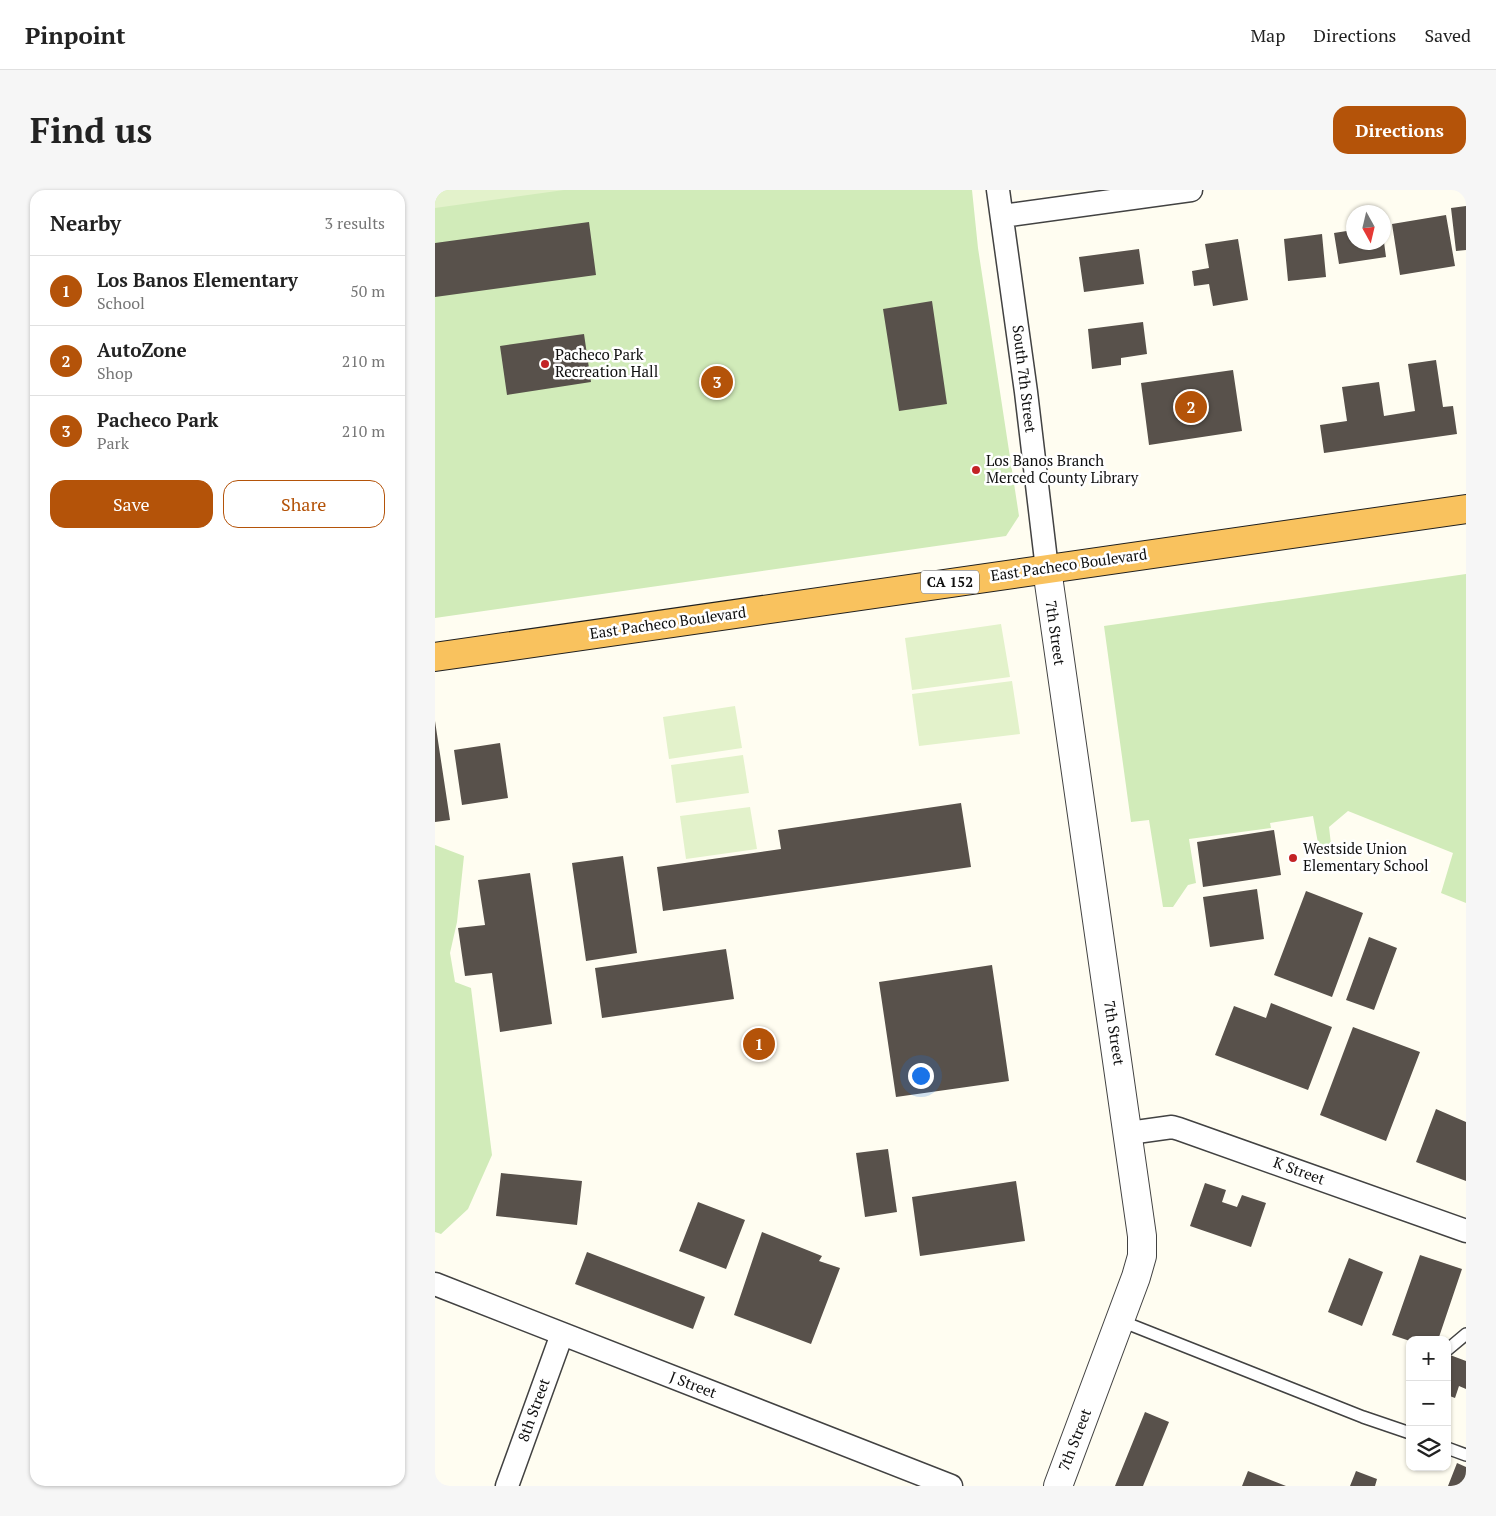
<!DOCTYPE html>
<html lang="en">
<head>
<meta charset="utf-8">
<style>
	body { margin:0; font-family:"PT Serif",serif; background:#f6f6f6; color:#222 }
	.controls { position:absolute; right:15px; bottom:15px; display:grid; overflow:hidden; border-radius:10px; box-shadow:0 1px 4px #0004 }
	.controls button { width:45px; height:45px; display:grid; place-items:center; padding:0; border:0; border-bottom:1px solid #e0e0e0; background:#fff; color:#222; font:25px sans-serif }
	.compass { position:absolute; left:911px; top:15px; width:45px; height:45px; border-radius:50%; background:#fff; box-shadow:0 1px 4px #0004; rotate:172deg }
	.you { position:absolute; left:485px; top:885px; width:18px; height:18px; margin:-12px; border:4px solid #fff; border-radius:50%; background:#1a73e8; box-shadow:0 0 0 8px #1a73e833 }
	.badge { display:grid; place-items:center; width:32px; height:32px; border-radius:50%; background:#b45309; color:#fff; font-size:16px; font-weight:700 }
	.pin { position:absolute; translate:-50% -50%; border:2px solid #fff; box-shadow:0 1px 5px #0006 }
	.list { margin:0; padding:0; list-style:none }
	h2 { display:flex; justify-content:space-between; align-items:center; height:65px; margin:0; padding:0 20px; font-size:21px }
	h2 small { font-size:16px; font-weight:400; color:#767676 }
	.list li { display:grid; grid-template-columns:32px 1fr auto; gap:15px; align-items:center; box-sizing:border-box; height:70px; padding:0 20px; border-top:1px solid #e0e0e0 }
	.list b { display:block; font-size:19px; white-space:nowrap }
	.list p { margin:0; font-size:16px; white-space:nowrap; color:#767676 }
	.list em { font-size:16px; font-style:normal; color:#767676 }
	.actions { display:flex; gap:10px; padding:15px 20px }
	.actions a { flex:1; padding:11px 0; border:1px solid #b45309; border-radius:15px; text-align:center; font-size:18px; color:#b45309 }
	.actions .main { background:#b45309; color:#fff }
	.icon { flex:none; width:28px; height:28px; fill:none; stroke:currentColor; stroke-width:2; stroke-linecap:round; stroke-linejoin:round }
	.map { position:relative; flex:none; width:1031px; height:1296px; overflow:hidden; border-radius:15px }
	header { display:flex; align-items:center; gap:30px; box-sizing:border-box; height:70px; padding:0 25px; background:#fff; border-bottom:1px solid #e0e0e0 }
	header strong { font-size:24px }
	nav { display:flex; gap:28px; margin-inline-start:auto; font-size:18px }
	.intro { display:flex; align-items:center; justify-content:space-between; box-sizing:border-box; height:120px; padding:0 30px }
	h1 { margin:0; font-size:35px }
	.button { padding:12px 22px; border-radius:15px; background:#b45309; color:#fff; font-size:18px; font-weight:700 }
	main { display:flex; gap:30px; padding:0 30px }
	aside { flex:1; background:#fff; border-radius:15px; box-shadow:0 1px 4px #0004 }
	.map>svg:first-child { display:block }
	.green { fill:#d1ebb9 }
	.pitch { fill:#e3f2cb }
	.building { fill:#58514b }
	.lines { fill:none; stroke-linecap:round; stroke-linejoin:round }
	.service-casing { stroke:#424242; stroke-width:14 }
	.minor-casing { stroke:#424242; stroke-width:25 }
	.tertiary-casing { stroke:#424242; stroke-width:30 }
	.trunk-casing { stroke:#202020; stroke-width:30 }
	.service { stroke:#fff; stroke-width:11 }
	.minor { stroke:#fff; stroke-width:22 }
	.tertiary { stroke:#fff; stroke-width:28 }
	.trunk { stroke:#f9c25e; stroke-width:28 }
	.poi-dot { fill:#c32325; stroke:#fff; stroke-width:2 }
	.labels { text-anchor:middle; stroke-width:5; stroke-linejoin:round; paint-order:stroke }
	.shield { fill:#fff; stroke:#575757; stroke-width:1 }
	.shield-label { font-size:14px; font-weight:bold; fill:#0f0f0f }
	.poi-label { font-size:15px; fill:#0f0f0f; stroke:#fff; text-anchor:start }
	.street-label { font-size:15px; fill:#0f0f0f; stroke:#fff }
</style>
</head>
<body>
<header>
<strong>Pinpoint</strong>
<nav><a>Map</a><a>Directions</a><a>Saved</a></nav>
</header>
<div class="intro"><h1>Find us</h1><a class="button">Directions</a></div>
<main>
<aside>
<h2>Nearby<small>3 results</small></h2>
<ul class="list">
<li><span class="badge">1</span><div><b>Los Banos Elementary</b><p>School</p></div><em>50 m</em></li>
<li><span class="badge">2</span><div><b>AutoZone</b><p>Shop</p></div><em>210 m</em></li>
<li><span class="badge">3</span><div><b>Pacheco Park</b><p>Park</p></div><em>210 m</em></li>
</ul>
<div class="actions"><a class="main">Save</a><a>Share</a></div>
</aside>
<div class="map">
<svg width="1031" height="1296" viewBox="0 0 1031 1296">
	<rect width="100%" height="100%" fill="#fffdf1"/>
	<path class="green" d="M0 0H537L543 58 584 326 571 346 0 428Z
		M1031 384V713L1006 703 1018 663 913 621 894 637 897 663 885 664 878 626 835 633 836 638 754 649 761 693 753 695 738 717H728L714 630 696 632 669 436Z
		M0 655 29 666 22 732 15 763 20 792 36 798 57 965 33 1019 6 1044 0 1042Z"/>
	<path class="pitch" d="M0 0H129L0 18Z
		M566 434 575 487 477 500 470 448Z
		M577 491 585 544 484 556 477 504Z
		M300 516 307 558 234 569 228 527Z
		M308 565 314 603 241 613 236 575Z
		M315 617 322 659 251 669 245 626Z"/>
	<path class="building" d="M1031 16V60L1021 61 1016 18Z
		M1011 25 1020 76 965 85 957 34Z
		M154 32 161 85 0 107V53Z
		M918 40V52H949L951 67 904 74 899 43Z
		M887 44 891 87 853 91 849 49Z
		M803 49 813 110 778 116 774 94 759 96 757 81 774 78 770 54Z
		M704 59 709 94 649 102 644 67Z
		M497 111 512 214 464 221 448 119Z
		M708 132 712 164 686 168V175L657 179 653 139Z
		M149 144 156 192 72 205 65 156Z
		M1001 170 1008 217 1018 216 1022 244 889 263 885 235 912 231 907 197 944 192 949 226 980 221 973 174Z
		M798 180 807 241 714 255 706 193Z
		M0 531 15 630 0 632Z
		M65 553 73 608 27 615 19 560Z
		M526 613 536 677 228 721 222 677 346 659 343 640Z
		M839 640 846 685 768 697 762 652Z
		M188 666 202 763 151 771 137 673Z
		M95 683 117 834 65 842 57 783 30 786 23 738 50 735 43 690Z
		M822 699 829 749 775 757 768 707Z
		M871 701 928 723 897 807 839 785Z
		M934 747 962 758 939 820 911 810Z
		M291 759 299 809 167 828 160 778Z
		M557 775 574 891 461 907 444 792Z
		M836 813 897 837 873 900 780 865 799 816 831 828Z
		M918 837 985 862 951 951 885 925Z
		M1001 919 1031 932V991L981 972Z
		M453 959 462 1022 430 1027 421 963Z
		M66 983 147 991 142 1035 61 1026Z
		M581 991 590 1051 485 1066 477 1007Z
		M770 993 791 1000 787 1012 802 1017 807 1005 831 1013 816 1057 755 1036Z
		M263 1012 310 1030 291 1079 244 1061Z
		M327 1042 387 1066 384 1071 405 1078 376 1154 299 1125Z
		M152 1062 270 1107 258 1139 140 1094Z
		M985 1065 1027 1079 1003 1150 975 1151 957 1145Z
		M914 1068 948 1082 927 1136 893 1122Z
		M1015 1165 1031 1171V1199L1024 1196 1020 1208 1012 1205V1172Z
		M710 1222 734 1232 708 1296H680Z
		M1022 1273 1031 1277V1296H1013Z
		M813 1281 851 1296H807Z
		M921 1281 942 1289 940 1296H915Z"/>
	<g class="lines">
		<g class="service-casing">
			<path id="service" d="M686 1131 928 1227 975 1243
				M1012 1160 1031 1144
				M1012 1258 1031 1265"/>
		</g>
		<g class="minor-casing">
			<path id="minor" d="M563 0 591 202 612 379
				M567 26 756 0
				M694 943 737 937 744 939 1031 1041
				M0 1094 516 1296
				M72 1296 127 1144"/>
		</g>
		<g class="tertiary-casing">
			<path id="tertiary" d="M612 379 707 1046V1066L701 1087 623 1296"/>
		</g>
		<g class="trunk-casing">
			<path id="trunk" d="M0 467 1031 319"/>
		</g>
		<use href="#service" class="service"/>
		<use href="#minor" class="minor"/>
		<use href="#tertiary" class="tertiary"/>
		<use href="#trunk" class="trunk"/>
	</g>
	<g class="poi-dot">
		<circle cx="110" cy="174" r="5"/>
		<circle cx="541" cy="280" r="5"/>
		<circle cx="858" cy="668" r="5"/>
	</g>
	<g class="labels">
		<rect class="shield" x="486" y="380.5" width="58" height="23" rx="4"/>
		<g class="shield-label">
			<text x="515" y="397">CA 152</text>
		</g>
		<g class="poi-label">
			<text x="120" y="170">Pacheco Park<tspan x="120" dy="17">Recreation Hall</tspan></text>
			<text x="551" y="276">Los Banos Branch<tspan x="551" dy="17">Merced County Library</tspan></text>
			<text x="868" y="664">Westside Union<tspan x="868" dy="17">Elementary School</tspan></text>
		</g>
		<g class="street-label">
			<text transform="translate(589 189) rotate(83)" y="5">South 7th Street</text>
			<text transform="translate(634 375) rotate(-8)" y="5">East Pacheco Boulevard</text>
			<text transform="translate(233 433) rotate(-8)" y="5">East Pacheco Boulevard</text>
			<text transform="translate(620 443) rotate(82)" y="5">7th Street</text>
			<text transform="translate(679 843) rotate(81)" y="5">7th Street</text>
			<text transform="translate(864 981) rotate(20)" y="5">K Street</text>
			<text transform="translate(258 1195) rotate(21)" y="5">J Street</text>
			<text transform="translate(99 1220) rotate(-70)" y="5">8th Street</text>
			<text transform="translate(640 1250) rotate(-69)" y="5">7th Street</text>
		</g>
	</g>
</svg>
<div class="controls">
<button>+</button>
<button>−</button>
<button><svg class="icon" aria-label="layers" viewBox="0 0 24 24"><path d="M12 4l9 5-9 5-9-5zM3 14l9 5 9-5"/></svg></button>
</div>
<svg class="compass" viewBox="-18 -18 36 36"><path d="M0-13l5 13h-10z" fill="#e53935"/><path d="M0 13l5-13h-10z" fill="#767676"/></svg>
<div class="you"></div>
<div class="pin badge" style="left:324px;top:854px">1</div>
<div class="pin badge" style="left:756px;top:217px">2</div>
<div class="pin badge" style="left:282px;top:192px">3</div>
</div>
</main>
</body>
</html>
